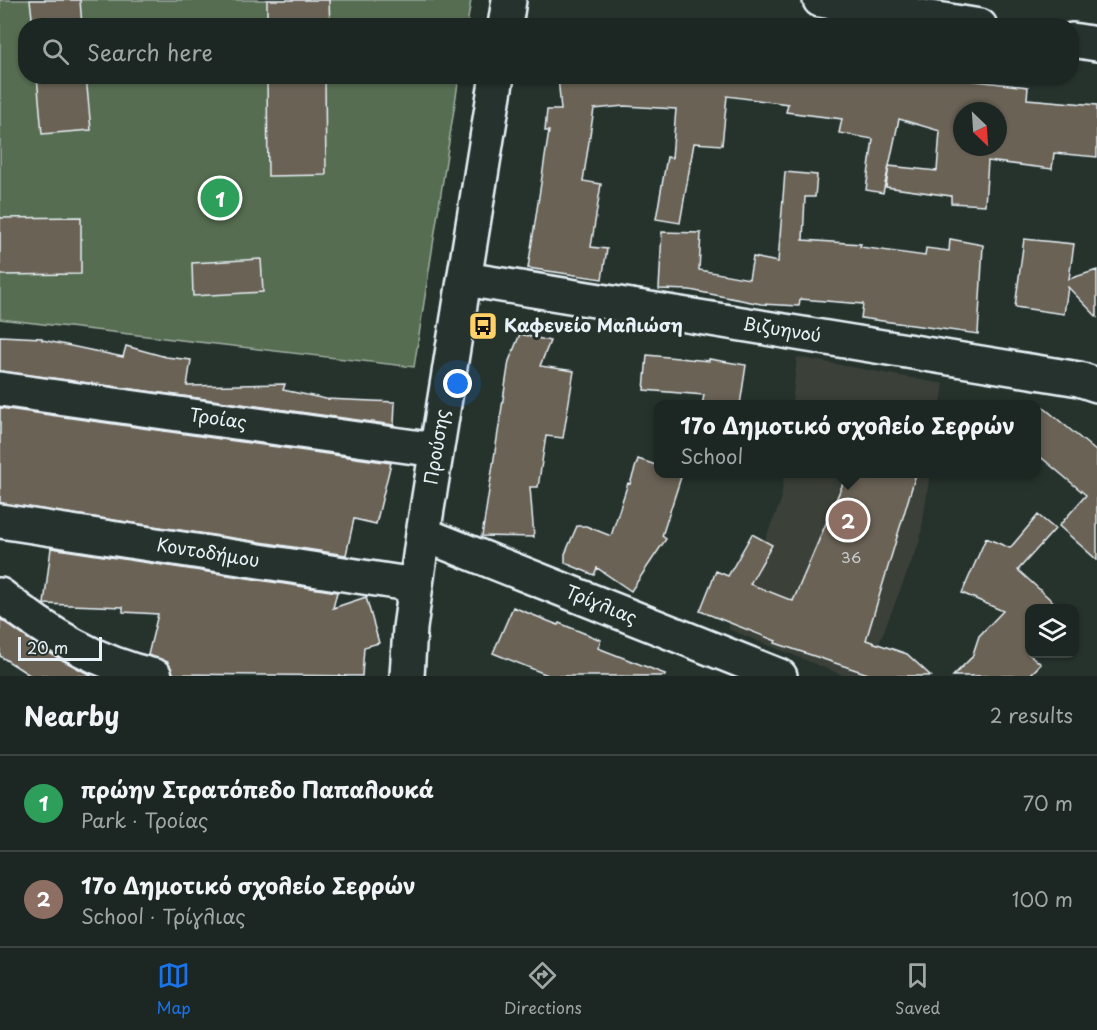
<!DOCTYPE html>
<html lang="en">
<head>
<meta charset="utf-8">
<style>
	body { margin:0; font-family:"Playpen Sans",sans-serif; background:#29322f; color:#f1f3f6 }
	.controls { position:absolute; right:18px; bottom:18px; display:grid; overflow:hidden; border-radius:12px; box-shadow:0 2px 4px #0004 }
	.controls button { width:54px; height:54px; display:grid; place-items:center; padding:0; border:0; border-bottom:2px solid #3a4340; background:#1c2622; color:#f1f3f6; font:30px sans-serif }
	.compass { position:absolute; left:953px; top:102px; width:54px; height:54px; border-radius:50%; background:#1c2622; box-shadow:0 2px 4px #0004; rotate:155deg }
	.scale { position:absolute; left:18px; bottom:15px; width:84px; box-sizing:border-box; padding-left:6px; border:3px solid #e8f1f8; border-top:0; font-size:16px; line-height:21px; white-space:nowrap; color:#e8f1f8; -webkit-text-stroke:4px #26332d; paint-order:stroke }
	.you { position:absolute; left:458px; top:384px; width:21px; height:21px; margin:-15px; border:4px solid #fff; border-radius:50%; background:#1a73e8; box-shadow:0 0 0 9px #1a73e833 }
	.badge { display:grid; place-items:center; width:39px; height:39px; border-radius:50%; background:#1a73e8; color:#fff; font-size:20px; font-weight:700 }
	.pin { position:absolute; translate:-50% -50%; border:3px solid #fff; box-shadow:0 2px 6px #0006 }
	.popup { position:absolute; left:654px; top:400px; width:387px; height:78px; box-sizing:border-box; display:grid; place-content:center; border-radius:12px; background:#1c2622; filter:drop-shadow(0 2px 4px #0005); font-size:20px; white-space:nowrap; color:#a0a5a5 }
	.popup b { font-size:22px; color:#f1f3f6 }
	.popup::after { content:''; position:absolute; left:50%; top:100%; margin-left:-12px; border:12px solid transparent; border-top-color:#1c2622 }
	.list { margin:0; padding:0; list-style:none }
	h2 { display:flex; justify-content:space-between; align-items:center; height:78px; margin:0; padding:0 24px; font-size:26px }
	h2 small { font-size:20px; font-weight:400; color:#a0a5a5 }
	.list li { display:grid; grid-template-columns:39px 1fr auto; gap:18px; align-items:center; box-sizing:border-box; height:96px; padding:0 24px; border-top:2px solid #3a4340 }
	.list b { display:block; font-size:22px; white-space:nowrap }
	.list p { margin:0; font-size:20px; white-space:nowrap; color:#a0a5a5 }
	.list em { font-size:20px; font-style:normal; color:#a0a5a5 }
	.icon { flex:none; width:33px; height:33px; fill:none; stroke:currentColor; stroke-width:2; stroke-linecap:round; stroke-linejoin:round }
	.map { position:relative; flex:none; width:1097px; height:676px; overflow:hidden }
	.search { position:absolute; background:#1c2622; box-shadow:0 2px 4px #0004; left:18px; right:18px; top:18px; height:66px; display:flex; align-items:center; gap:15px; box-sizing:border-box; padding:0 21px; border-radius:24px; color:#a0a5a5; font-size:22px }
	.sheet { height:270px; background:#1c2622 }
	nav { display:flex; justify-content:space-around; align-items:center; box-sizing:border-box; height:84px; border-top:2px solid #3a4340; background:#1c2622; font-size:16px; color:#a0a5a5 }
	nav a { display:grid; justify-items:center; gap:3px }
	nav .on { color:#1a73e8 }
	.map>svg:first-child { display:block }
	.built { fill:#3b4139 }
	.green { fill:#576d51; stroke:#a0afa4; stroke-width:1.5 }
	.building { fill:#6b6254; stroke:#e8f1f8; stroke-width:1.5; fill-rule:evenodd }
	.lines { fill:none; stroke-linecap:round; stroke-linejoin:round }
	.street-casing { stroke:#e8f1f8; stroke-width:38 }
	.secondary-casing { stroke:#e8f1f8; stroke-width:38 }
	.street { stroke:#26332d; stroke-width:33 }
	.secondary { stroke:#26332d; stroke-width:33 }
	.labels { text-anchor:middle; stroke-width:6; stroke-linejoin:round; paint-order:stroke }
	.number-label { font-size:15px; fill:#c9cdcf }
	.poi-label { font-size:18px; font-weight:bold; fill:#e8f1f8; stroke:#26332d; text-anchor:start }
	.street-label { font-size:18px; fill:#e8f1f8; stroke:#26332d }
</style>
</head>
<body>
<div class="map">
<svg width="1097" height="676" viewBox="0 0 1097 676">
	<rect width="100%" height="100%" fill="#26332d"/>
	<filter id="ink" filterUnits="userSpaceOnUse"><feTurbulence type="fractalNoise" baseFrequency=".0167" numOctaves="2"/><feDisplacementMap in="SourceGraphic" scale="12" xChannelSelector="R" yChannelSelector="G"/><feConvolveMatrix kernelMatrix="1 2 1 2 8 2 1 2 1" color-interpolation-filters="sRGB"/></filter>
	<g filter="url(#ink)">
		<path class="built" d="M797 357 944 384 941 404H792Z
			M784 474H930L920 540 866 676H845L728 629 781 501Z"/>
		<path class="green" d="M0 0H471L467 25 26 26V76L459 77 414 367 0 319Z"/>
		<path class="building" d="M30 0H80L82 26H33Z
			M267 0H329L330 26H267Z
			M37 76H86L91 130 42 134Z
			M267 76H325L326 175 268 176Z
			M558 76H931L1028 87 1027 99 1097 105V157L1054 153 1052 169 988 161 985 205 951 203V196L886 187 889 166 883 193 866 190 873 139 839 133 842 119 786 112 788 104 727 96 722 145 694 143 680 223 656 219 667 157 672 158 676 109 624 106 594 109 583 181 601 184 591 247 607 249 602 279 528 268 549 131H545L547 110H561ZM962 111H998V147H962ZM899 119 940 131 937 171 889 166Z
			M785 172 817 175 815 197H805L803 240 861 244 860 247 925 256 926 248 949 251 950 239 983 245 978 334 861 318 863 304 800 299 799 306 761 304 690 290 659 289 662 232 701 233 699 270 749 279 753 257 778 262Z
			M81 217V274L0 275V218Z
			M1024 239 1074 244 1069 279 1097 270V317L1068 287 1064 314 1015 307Z
			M261 259 263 292 193 296 192 263Z
			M520 334 550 341 540 366 574 371 563 438 546 436 538 487H530L534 537 482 536 509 361Z
			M0 336 42 338V340L123 357 126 346 166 357 191 360 187 386 285 384 283 390 326 399 395 402 394 425 0 371Z
			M647 355 709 361V359L746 365 740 405H702L704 395 644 390Z
			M1037 402 1097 452V560L1059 526 1086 495 1037 454Z
			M0 408 391 463 376 524 354 519 346 555 0 503Z
			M638 459 659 466V474H682L662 536 666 539 631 591 597 568 594 575 565 563V554L577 526H586L611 536 628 483 630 484Z
			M847 474H916L866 640 907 654 931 676H874L775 643 776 641 700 611 716 571 728 576 752 534 772 545 750 584 793 601Z
			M1038 515 1055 529 1018 570 1061 609H1029V654L1041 664 1029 676H953L972 657 979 636 1003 611 962 593 986 538 1010 548Z
			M51 548 337 592 333 608 366 597 379 643 364 647 362 676 173 674 168 662 148 655 158 614 123 612V607L44 604Z
			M513 607 558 625 559 623 601 640 598 648 665 674V676H550L493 653Z
			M0 619 44 650 92 676H31L0 656Z"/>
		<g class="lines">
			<g class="street-casing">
				<path id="street" d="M820 0 980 26
					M1072 40 1097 44
					M465 279 1079 379 1097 385
					M0 389 436 450
					M0 521 415 585
					M423 534 780 676
					M0 595C47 633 96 663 155 676"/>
			</g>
			<g class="secondary-casing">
				<path id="secondary" d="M505 26 509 0
					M407 676 410 628 423 534 497 76"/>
			</g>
			<use href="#street" class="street"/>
			<use href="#secondary" class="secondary"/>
		</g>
	</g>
	<defs>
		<g id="bus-square" transform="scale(1.5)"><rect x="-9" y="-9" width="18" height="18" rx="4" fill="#ffd166" stroke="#26332d"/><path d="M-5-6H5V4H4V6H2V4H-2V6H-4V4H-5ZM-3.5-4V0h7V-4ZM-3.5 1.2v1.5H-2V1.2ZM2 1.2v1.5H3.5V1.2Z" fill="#111"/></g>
	</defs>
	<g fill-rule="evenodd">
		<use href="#bus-square" x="483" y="326"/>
	</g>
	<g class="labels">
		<g class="number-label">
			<text x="851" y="563">36</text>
		</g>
		<g class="poi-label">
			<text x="504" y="332">Καφενείο Μαλιώση</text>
		</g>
		<g class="street-label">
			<text transform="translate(782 330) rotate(9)" y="6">Βιζυηνού</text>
			<text transform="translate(218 419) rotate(8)" y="6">Τροίας</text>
			<text transform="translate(437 447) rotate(-81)" y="6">Προύσης</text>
			<text transform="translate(208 553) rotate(9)" y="6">Κοντοδήμου</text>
			<text transform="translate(601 605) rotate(22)" y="6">Τρίγλιας</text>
		</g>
	</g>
</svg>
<div class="controls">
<button><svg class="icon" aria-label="layers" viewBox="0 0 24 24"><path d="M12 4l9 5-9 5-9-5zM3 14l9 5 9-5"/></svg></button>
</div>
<svg class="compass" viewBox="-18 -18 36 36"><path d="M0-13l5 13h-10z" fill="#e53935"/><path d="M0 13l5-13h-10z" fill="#a0a5a5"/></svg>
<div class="scale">20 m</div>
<div class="you"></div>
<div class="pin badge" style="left:220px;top:198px;background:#2e9e5b">1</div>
<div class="pin badge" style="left:848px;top:520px;background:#8d6e63">2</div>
<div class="popup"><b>17ο Δημοτικό σχολείο Σερρών</b>School</div>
<div class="search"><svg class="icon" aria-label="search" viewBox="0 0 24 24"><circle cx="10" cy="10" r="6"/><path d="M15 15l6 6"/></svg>Search here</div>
</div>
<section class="sheet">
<h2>Nearby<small>2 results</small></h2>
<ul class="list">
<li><span class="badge" style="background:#2e9e5b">1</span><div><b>πρώην Στρατόπεδο Παπαλουκά</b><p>Park · Τροίας</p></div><em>70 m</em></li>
<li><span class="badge" style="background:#8d6e63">2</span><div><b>17ο Δημοτικό σχολείο Σερρών</b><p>School · Τρίγλιας</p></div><em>100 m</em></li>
</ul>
</section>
<nav>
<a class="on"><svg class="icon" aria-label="map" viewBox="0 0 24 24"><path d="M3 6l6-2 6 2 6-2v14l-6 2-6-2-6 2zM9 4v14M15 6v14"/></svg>Map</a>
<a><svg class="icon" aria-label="directions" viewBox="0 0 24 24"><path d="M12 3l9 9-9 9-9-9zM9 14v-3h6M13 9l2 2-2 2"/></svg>Directions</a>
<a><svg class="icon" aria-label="saved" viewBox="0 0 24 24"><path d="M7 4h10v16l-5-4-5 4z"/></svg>Saved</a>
</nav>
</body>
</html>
